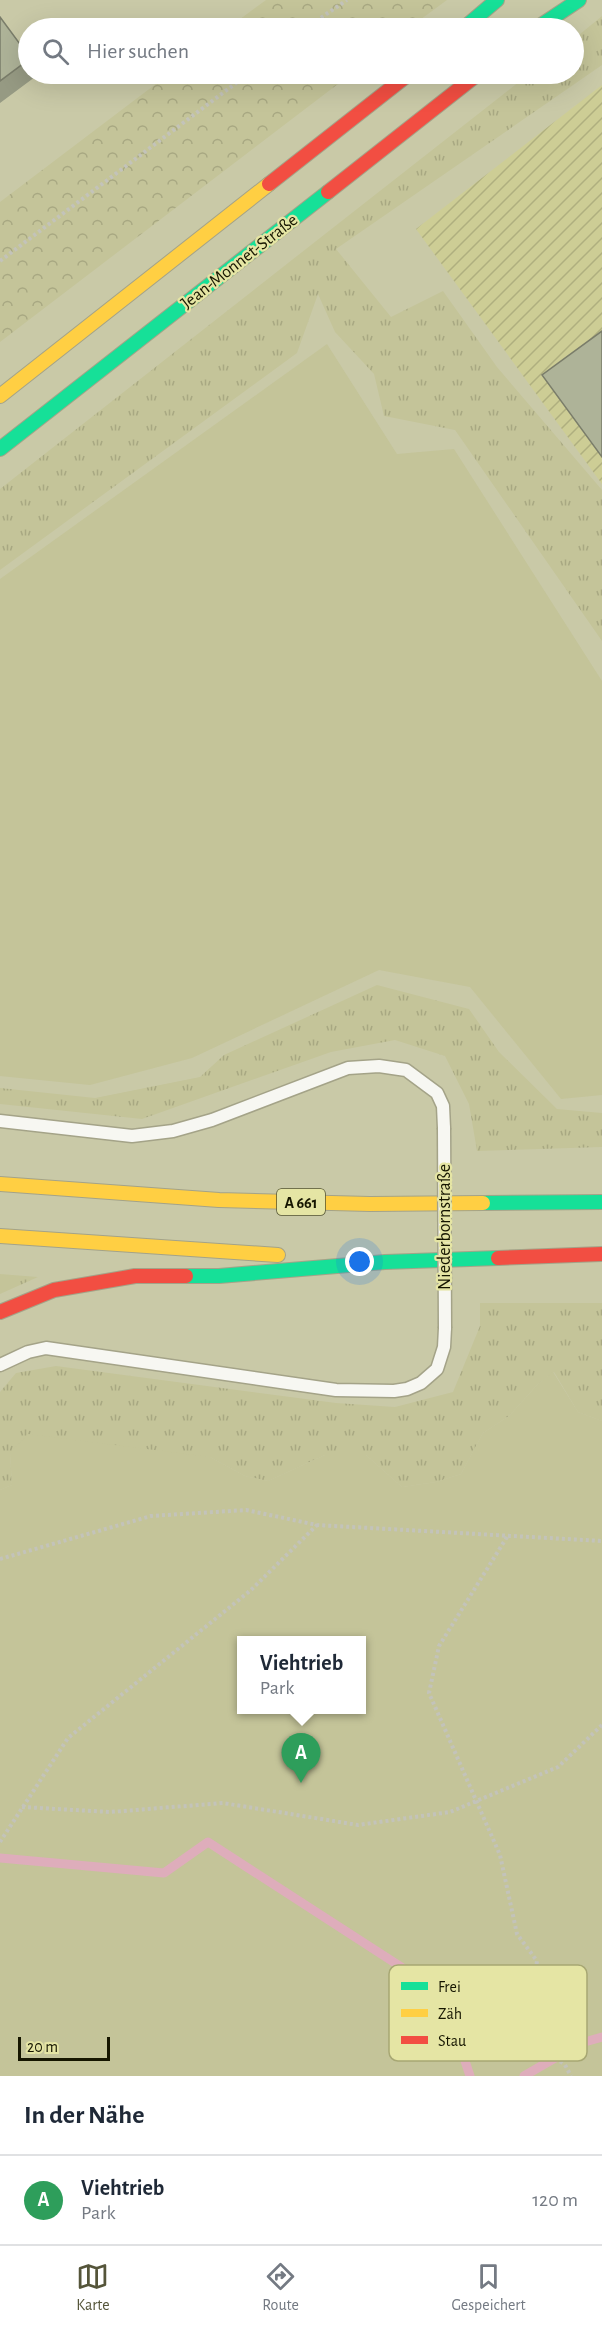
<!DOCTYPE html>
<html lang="de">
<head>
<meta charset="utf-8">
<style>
	body { margin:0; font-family:"Alegreya Sans",sans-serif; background:#f6f6f7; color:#1f2937 }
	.scale { position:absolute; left:18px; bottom:15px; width:92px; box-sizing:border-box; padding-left:6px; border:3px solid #161600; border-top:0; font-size:16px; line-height:21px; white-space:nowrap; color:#161600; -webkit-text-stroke:4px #e5e5a4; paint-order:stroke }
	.you { position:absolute; left:360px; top:1262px; width:21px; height:21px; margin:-15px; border:4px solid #fff; border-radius:50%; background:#1a73e8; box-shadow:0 0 0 9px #1a73e833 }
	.badge { display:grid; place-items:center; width:39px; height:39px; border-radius:50%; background:#55553a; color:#fff; font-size:20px; font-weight:700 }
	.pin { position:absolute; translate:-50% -50px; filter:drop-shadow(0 2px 3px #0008) }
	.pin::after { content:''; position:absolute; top:32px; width:21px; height:18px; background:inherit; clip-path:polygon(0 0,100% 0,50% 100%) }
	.popup { position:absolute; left:237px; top:1636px; width:129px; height:78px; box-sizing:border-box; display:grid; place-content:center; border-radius:0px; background:#fff; filter:drop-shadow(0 2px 4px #0005); font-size:20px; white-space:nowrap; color:#747a83 }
	.popup b { font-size:22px; color:#1f2937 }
	.popup::after { content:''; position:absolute; left:50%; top:100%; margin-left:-12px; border:12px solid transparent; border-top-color:#fff }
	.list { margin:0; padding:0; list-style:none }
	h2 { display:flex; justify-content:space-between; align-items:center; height:78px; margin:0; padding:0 24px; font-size:26px }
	h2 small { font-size:20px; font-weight:400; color:#747a83 }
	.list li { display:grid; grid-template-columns:39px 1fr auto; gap:18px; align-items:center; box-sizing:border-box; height:90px; padding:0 24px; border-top:2px solid #e0e1e3 }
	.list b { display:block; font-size:22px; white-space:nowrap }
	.list p { margin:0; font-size:20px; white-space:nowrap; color:#747a83 }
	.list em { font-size:20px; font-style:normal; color:#747a83 }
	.icon { flex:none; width:33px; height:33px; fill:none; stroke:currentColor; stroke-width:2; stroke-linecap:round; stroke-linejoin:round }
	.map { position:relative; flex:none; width:602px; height:2076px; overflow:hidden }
	.search { position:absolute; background:#fff; box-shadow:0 6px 24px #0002; left:18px; right:18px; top:18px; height:66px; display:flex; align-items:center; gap:15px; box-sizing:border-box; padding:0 21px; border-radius:33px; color:#747a83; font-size:22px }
	.sheet { height:168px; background:#fff }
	nav { display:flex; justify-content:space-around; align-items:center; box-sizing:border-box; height:84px; border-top:2px solid #e0e1e3; background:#fff; font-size:16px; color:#747a83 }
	nav a { display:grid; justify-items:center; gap:3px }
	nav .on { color:#55553a }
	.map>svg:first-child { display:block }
	.industrial { fill:url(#industrial-furrows) }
	.grass { fill:url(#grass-tufts) }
	.forest { fill:url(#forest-crowns) }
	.green { fill:#c4c499; fill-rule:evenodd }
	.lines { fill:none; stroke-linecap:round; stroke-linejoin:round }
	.stream { stroke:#deadbb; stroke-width:9 }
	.lane-casing { stroke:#a4a388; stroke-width:15 }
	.fast-casing { stroke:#a4a388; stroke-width:16 }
	.slow-casing { stroke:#a4a388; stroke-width:16 }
	.jam-casing { stroke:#a4a388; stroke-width:16 }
	.path { stroke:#c3c3ba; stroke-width:4; stroke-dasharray:3 3; stroke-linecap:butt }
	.lane { stroke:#f7f7f2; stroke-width:12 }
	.fast { stroke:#16e098; stroke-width:14 }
	.slow { stroke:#ffcf43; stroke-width:14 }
	.jam { stroke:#f24e42; stroke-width:14 }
	.lane-bridge-casing { stroke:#a4a388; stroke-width:15; stroke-linecap:butt }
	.lane-bridge { stroke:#f7f7f2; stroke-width:12 }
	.wall { fill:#969a83 }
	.building { fill:#aeb398; stroke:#7a7d6a; stroke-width:1.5 }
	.labels { text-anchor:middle; stroke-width:4.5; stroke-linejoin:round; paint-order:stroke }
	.shield { fill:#e5e5a4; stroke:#545431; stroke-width:1.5 }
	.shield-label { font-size:16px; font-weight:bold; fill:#161600 }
	.street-label { font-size:18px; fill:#161600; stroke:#e5e5a4 }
	.key { fill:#e5e5a4; stroke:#a7a773; stroke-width:1.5 }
	.key-label { font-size:16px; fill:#161600 }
</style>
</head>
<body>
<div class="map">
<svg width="602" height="2076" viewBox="0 0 602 2076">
	<defs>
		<pattern id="industrial-furrows" width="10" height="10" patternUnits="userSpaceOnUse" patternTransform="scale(1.5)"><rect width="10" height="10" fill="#cdcd95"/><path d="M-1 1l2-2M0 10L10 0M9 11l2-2" fill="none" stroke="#afaf7f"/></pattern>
		<pattern id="grass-tufts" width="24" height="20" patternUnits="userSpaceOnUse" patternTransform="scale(1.5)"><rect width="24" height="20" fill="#c4c499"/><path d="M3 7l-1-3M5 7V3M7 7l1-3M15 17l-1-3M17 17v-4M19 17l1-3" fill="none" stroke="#a8a882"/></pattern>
		<pattern id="forest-crowns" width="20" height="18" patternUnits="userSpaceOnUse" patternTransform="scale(1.5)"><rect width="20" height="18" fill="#c4c499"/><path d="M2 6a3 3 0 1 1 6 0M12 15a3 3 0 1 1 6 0" fill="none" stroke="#a8a882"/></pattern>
	</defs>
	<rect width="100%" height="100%" fill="#c9c9a7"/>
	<path class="industrial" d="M602 85V484L416 229Z"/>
	<path class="grass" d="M602 16V65L336 249 391 317 443 291 497 367 602 490V641L455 430 384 416 374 374 335 332 318 294 297 353 0 570V489L529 74H574V39Z
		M377 985 469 1009 499 1052 557 1109 602 1113V1147L477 1151 469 1104 445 1056 395 1040 331 1052 142 1119 0 1104V1088L95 1098 200 1077 224 1055Z
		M0 1274 38 1277 0 1294Z
		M480 1303H602V1421L578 1412 554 1372 537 1385 509 1416 483 1433 461 1474 436 1482 402 1487 366 1455H325L268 1481 245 1476 210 1457 10 1453 12 1485 0 1490V1392L16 1373 56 1366 336 1403 395 1407 453 1392 480 1326Z"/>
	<path class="forest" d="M266 0H447L409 28H228Z
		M169 74H351L0 342V202Z"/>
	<path class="green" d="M327 344 397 454 454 449 602 681V1095L561 1099 470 987 379 970 192 1058 90 1085 0 1076V579Z
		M553 1372 578 1412 602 1421V2076H0V1490L12 1485 10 1453 28 1434 210 1457 245 1476 268 1481 325 1455H366L402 1487 436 1482 461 1474 483 1433 509 1416 537 1385ZM361 1640V1710H241V1640Z"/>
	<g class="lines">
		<path class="stream" d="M0 1858 164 1873 208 1842 443 1994 470 2076
			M524 2076 581 2043 602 2037"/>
		<g class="lane-casing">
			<path id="lane" d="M0 1121 132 1136 173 1131 212 1120 348 1068 379 1066 406 1070 437 1093 443 1106 444 1128
				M0 1365 28 1352 46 1348 336 1390 394 1391 407 1389 421 1383 437 1369 444 1347 445 1328"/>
		</g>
		<g class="fast-casing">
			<path id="fast" d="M464 28 497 0
				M537 28 579 0
				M0 449 328 192
				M483 1203 602 1202
				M186 1276H219L385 1262 498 1258"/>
		</g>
		<g class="slow-casing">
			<path id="slow" d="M0 396 269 184
				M0 1184 219 1200 370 1204 483 1203
				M0 1236 278 1255"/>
		</g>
		<g class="jam-casing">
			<path id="jam" d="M269 184 409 74
				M328 192 478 74
				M498 1258 602 1254
				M0 1312 54 1290 135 1276H186"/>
		</g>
		<path class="path" d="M306 28 347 0
			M0 261 248 74
			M507 1537 439 1646 429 1693 500 1855 517 1934 537 1961 530 2008 541 2021 542 2048 565 2065 571 2076
			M0 1559 151 1516 246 1510 317 1525 602 1541
			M22 1807 110 1812 223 1803 358 1825 450 1812 558 1767 602 1725
			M0 1842 68 1738 251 1590 317 1525"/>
		<use href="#lane" class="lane"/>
		<use href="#fast" class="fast"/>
		<use href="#slow" class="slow"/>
		<use href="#jam" class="jam"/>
		<g class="lane-bridge-casing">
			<path id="lane-bridge" d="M444 1128 445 1328"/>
		</g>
		<use href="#lane-bridge" class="lane-bridge"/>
	</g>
	<path class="wall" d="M0 17 28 55V74H39L0 103Z"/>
	<path class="building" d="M0 17 28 55V60L0 81Z
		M602 331V457L542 375Z"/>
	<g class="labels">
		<rect class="shield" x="277" y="1189" width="48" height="26" rx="4.5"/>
		<g class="shield-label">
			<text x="301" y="1208">A 661</text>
		</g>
		<g class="street-label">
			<text transform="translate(239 261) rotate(-38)" y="6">Jean-Monnet-Straße</text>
			<text transform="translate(444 1227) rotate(-90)" y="6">Niederbornstraße</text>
		</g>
	</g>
	<rect x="389" y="1965" width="198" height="96" rx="9" class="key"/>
	<rect x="401" y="1982" width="27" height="8" fill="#16e098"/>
	<rect x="401" y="2009" width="27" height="8" fill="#ffcf43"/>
	<rect x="401" y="2036" width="27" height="8" fill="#f24e42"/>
	<g class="key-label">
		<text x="438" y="1992">Frei</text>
		<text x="438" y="2019">Zäh</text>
		<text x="438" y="2046">Stau</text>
	</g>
</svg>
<div class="scale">20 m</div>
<div class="you"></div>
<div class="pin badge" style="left:301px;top:1783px;background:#2e9e5b">A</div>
<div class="popup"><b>Viehtrieb</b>Park</div>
<div class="search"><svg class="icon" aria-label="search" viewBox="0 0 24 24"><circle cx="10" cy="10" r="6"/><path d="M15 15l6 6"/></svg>Hier suchen</div>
</div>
<section class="sheet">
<h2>In der Nähe<small></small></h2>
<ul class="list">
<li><span class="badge" style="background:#2e9e5b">A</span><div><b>Viehtrieb</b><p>Park</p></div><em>120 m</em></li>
</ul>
</section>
<nav>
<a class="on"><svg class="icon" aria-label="map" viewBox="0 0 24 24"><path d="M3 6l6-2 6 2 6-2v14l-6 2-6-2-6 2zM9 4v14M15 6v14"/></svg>Karte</a>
<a><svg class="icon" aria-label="directions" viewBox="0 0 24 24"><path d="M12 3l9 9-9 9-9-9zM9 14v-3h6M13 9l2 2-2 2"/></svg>Route</a>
<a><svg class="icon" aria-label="saved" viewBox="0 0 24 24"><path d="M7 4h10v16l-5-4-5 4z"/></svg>Gespeichert</a>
</nav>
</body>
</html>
